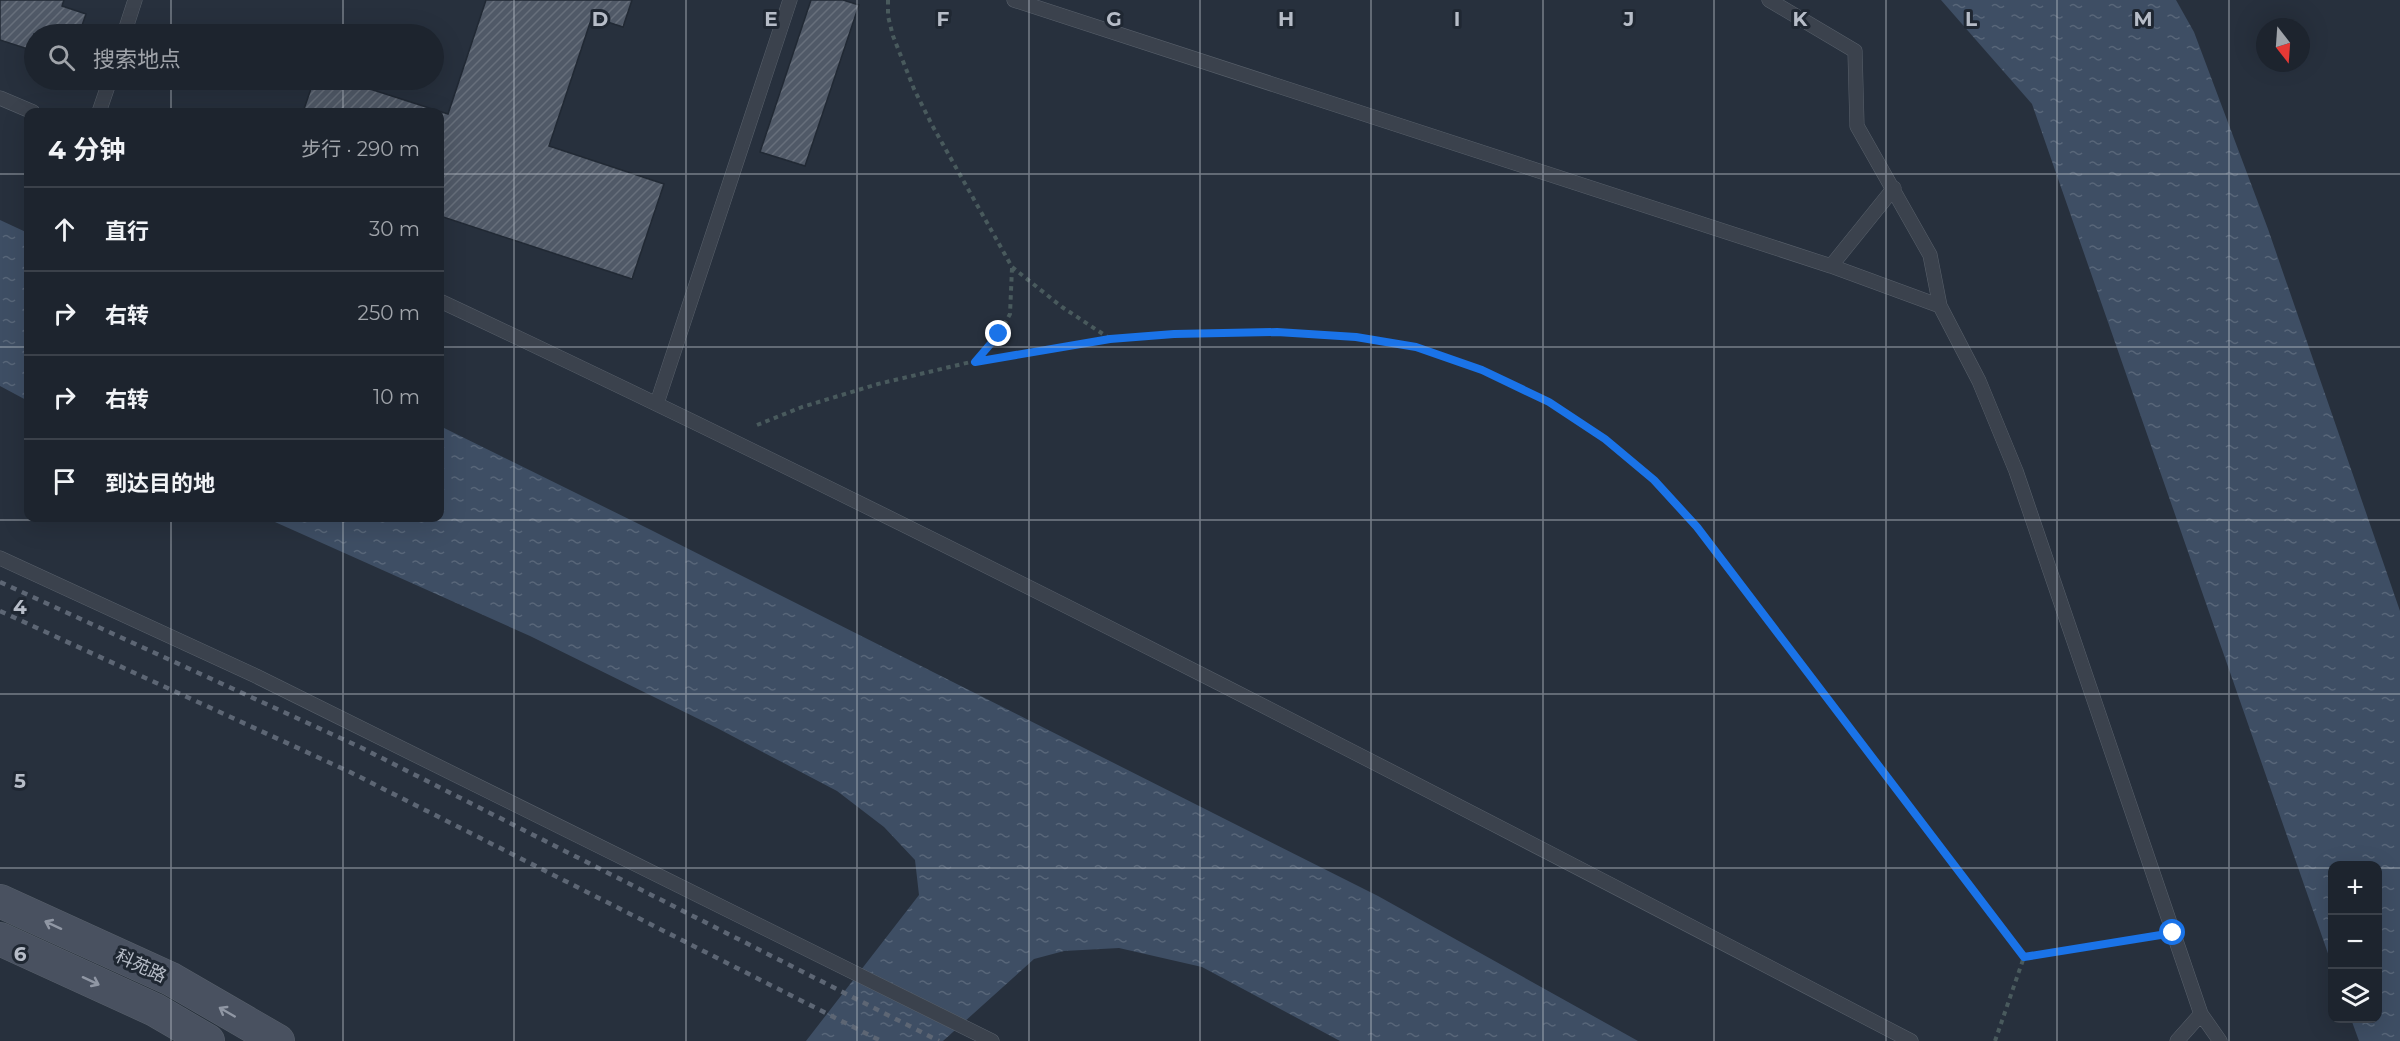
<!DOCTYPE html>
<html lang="zh">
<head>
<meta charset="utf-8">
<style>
	body { margin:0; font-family:Montserrat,"Noto Sans SC",sans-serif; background:#2a303a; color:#f1f3f6 }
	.controls { position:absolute; right:18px; bottom:18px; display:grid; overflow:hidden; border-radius:12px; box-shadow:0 6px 24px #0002 }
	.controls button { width:54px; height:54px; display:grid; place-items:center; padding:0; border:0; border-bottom:2px solid #3b414a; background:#1d242e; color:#f1f3f6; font:30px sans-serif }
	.compass { position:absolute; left:2256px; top:18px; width:54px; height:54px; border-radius:50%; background:#1d242e; box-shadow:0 6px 24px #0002; rotate:163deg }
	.stop { position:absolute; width:18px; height:18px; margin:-14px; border:4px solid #1a73e8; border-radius:50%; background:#fff }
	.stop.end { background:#1a73e8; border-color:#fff; box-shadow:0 2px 6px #0008 }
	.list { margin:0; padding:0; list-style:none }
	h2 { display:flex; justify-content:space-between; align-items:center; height:78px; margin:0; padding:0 24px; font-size:26px }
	h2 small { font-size:20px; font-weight:400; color:#a0a4aa }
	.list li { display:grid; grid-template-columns:39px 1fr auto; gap:18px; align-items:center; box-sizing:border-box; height:84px; padding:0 24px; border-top:2px solid #3b414a }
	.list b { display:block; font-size:22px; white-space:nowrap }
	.list em { font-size:20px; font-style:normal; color:#a0a4aa }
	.icon { flex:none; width:33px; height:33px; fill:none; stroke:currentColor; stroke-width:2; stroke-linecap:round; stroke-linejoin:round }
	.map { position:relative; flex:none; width:2400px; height:1041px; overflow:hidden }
	.search { position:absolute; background:#1d242e; box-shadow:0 6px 24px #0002; left:24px; top:24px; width:420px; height:66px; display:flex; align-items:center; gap:15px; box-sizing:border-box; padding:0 21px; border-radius:33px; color:#a0a4aa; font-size:22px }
	.panel { position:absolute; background:#1d242e; box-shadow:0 6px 24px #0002; left:24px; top:108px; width:420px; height:414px; border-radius:12px }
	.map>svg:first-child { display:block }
	.water { fill:url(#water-ripples) }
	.building { fill:url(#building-hatch); stroke:#212934; stroke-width:1.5 }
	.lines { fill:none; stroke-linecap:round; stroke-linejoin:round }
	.lane-casing { stroke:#58606b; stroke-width:15 }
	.secondary-casing { stroke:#58606b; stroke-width:34 }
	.path { stroke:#495a5d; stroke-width:4; stroke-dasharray:4.5 4.5; stroke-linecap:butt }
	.lane { stroke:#3b424d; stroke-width:14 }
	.secondary { stroke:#495160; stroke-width:33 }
	.rail { stroke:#5d6674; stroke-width:4.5; stroke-dasharray:6 6; stroke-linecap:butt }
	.oneway { stroke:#9097a4 }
	.route { stroke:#1a73e8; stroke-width:8 }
	.grid { fill:none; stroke:#b7bdc8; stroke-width:1.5; stroke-opacity:0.55 }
	.labels { text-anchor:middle; stroke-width:6; stroke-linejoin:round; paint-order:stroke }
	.street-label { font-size:18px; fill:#b7bdc8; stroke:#1f2732 }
	.grid-label { font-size:20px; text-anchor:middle; font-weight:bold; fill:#b7bdc8; stroke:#1f2732; stroke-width:6; stroke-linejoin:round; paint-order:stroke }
</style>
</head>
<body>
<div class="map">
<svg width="2400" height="1041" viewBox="0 0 2400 1041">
	<defs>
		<pattern id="water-ripples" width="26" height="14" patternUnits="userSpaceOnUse" patternTransform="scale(1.5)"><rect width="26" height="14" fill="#3e4e64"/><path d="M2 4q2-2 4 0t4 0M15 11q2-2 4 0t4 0" fill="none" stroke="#586679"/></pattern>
		<pattern id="building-hatch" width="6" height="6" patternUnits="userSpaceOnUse" patternTransform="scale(1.5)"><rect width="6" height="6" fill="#505967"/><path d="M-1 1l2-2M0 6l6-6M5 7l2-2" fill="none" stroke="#676f7b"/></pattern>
	</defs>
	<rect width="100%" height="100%" fill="#27303d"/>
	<path class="water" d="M1941 0H2176L2194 32 2268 229 2400 611V1041H2359L2351 1019 2378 1018V866H2332V965L2032 104Z
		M0 220 28 233V401L0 386Z
		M440 426 649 529 1378 896 1638 1041H1340L1202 967 1119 948 1064 951 1034 959 943 1041H806L919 895 915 860 884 827 837 791 717 728 530 636 266 518H440Z"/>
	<path class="building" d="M0 0H64L62 6 86 14 79 34H34V51L0 40Z
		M486 0H632L623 27 592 17 549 146 664 184 632 279 440 216V112H303L314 80H342L448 114Z
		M811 0H843L859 5 805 166 760 152Z"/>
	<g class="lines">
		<g class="lane-casing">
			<path id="lane" d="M1014 0 1831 266 1940 306
				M1769 0 1855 51 1857 126 1930 255 1940 306 1979 381 2016 471 2201 1014 2220 1041
				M124 34 135 0
				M0 98 33 112
				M99 112 110 80
				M1831 266 1894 188
				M440 301C937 534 1424 787 1911 1041
				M657 403 790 0
				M0 558 256 676 992 1041
				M2177 1041 2201 1014"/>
		</g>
		<g class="secondary-casing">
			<path id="secondary" d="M0 901 171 979 278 1041
				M0 939 155 1010 208 1041"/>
		</g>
		<path class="path" d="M888 0V16L893 36 914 89 932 125 1012 267 1062 307 1109 338
			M976 360 999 334 1010 314 1012 268
			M757 425 802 407 878 384 975 361 1110 339 1174 334 1277 332 1356 337 1416 347 1482 371 1549 402 1605 439 1654 480 1697 527 2024 957
			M2024 957 2150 937
			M1995 1041 2024 957"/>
		<use href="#lane" class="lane"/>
		<use href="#secondary" class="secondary"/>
		<path class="rail" d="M0 582 362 748 939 1041
			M0 611 350 772 881 1041"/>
	</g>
	<defs><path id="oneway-shaft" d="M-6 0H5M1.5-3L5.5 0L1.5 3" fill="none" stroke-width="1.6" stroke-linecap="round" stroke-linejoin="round" transform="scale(1.5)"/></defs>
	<g class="oneway">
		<use href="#oneway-shaft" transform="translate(53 925) rotate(-155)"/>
		<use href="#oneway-shaft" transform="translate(91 981) rotate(25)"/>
		<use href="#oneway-shaft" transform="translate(227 1012) rotate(-150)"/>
	</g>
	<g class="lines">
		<path class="route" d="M999 334 975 362 1110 339 1174 334 1277 332 1356 337 1416 347 1482 370 1549 402 1605 439 1654 480 1697 527 2024 957 2173 933"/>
	</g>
	<path class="grid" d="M171 0V34M343 0V34M514 0V1041M686 0V1041M857 0V1041M1029 0V1041M1200 0V1041M1371 0V1041M1543 0V1041M1714 0V1041M1886 0V1041M2057 0V1041M2229 0V1041M171 80V112M343 80V112M0 174H28M440 174H2400M0 347H28M440 347H2400M171 518V1041M343 518V1041M0 520H2400M0 694H2400M0 868H2332M2378 868H2400"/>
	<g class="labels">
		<g class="street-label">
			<text transform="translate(141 966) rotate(25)" y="6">科苑路</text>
		</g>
	</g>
	<g class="grid-label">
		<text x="600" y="26">D</text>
		<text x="771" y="26">E</text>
		<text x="943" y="26">F</text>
		<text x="1114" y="26">G</text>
		<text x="1286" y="26">H</text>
		<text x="1457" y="26">I</text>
		<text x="1629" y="26">J</text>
		<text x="1800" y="26">K</text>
		<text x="1971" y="26">L</text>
		<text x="2143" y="26">M</text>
		<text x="20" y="614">4</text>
		<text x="20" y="788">5</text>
		<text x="20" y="961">6</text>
	</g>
</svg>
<div class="controls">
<button>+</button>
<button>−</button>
<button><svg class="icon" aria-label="layers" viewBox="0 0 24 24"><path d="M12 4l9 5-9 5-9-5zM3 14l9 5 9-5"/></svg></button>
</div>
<svg class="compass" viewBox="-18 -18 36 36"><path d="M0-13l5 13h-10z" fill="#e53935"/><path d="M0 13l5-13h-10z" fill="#a0a4aa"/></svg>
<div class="stop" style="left:2173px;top:933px"></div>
<div class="stop end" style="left:999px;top:334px"></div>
<div class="search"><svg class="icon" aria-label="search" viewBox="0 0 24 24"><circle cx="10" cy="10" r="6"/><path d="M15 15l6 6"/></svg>搜索地点</div>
<section class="panel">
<h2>4 分钟<small>步行 · 290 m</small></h2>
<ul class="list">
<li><svg class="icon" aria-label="ahead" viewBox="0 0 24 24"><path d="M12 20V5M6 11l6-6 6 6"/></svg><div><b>直行</b></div><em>30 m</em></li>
<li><svg class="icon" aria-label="right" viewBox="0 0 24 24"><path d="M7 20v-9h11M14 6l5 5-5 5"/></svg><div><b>右转</b></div><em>250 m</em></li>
<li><svg class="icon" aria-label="right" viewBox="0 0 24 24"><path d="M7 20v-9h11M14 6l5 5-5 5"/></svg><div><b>右转</b></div><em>10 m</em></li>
<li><svg class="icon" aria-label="arrive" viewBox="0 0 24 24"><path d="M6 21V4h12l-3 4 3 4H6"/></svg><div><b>到达目的地</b></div></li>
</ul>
</section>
</div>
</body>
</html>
